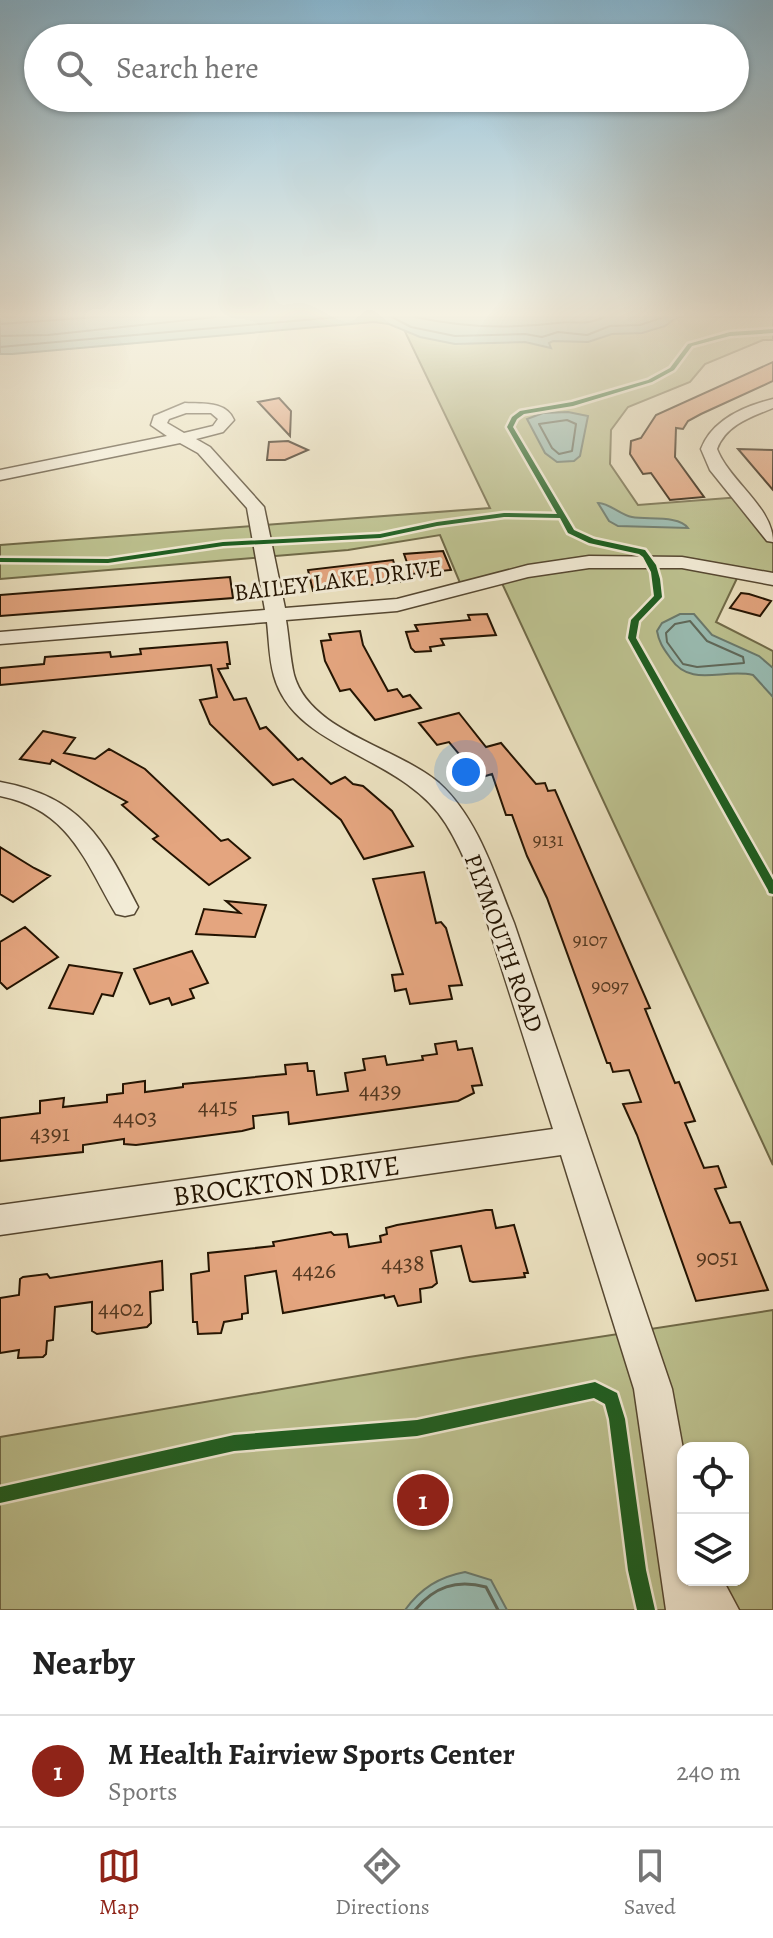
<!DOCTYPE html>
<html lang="en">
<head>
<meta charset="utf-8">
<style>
	body { margin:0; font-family:Alegreya,serif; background:#f6f6f6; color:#222 }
	.controls { position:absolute; right:24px; bottom:24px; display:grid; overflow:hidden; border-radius:16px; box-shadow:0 2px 6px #0004 }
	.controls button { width:72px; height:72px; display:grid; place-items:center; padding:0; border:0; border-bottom:2px solid #e0e0e0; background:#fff; color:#222; font:40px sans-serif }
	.you { position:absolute; left:466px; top:772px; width:28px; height:28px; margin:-20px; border:6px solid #fff; border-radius:50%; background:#1a73e8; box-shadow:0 0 0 12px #1a73e833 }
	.badge { display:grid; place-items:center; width:52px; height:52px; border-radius:50%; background:#8f2418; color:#fff; font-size:26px; font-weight:700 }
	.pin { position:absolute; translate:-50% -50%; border:4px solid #fff; box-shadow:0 2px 8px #0006 }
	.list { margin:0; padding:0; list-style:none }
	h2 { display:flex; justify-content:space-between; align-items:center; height:104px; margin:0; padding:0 32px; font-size:34px }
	h2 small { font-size:26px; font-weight:400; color:#767676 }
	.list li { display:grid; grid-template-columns:52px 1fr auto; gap:24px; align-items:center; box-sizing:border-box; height:112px; padding:0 32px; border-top:2px solid #e0e0e0 }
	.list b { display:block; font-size:30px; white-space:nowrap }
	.list p { margin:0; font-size:26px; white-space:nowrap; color:#767676 }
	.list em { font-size:26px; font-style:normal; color:#767676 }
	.icon { flex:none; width:44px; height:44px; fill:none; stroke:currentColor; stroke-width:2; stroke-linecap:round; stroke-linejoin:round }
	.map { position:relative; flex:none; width:773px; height:1610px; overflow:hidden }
	.search { position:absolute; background:#fff; box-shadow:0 2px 6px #0004; left:24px; right:24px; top:24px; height:88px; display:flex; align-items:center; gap:20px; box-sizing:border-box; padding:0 28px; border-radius:44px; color:#767676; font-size:30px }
	.sheet { height:216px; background:#fff }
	nav { display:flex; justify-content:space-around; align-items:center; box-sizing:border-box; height:112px; border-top:2px solid #e0e0e0; background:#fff; font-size:22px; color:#767676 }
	nav a { display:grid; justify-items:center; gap:4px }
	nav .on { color:#8f2418 }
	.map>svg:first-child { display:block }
	.green { fill:#bdc290; stroke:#706a48; stroke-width:2 }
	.water { fill:#99bdb4; stroke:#6a796c; stroke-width:2 }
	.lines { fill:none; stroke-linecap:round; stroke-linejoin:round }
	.shore-far1 { stroke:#5e685a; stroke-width:2 }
	.shore { stroke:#5e685a; stroke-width:3 }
	.building { fill:#e4a57f; stroke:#231301; stroke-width:2 }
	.minor-casing { stroke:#554731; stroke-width:3 }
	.minor { fill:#f3ecd7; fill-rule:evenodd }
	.cycleway-casing { stroke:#f3ecd7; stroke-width:5 }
	.cycleway { fill:#1b5e20; fill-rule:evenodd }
	.labels { text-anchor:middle; stroke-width:6; stroke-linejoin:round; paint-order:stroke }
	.number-label { font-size:20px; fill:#533820 }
	.street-label { font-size:24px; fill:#231301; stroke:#f3ecd7 }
	.near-number-label { font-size:24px; fill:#533820 }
	.near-street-label { font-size:28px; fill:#231301; stroke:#f3ecd7 }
</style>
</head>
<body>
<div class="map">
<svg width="773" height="1610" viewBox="0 0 773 1610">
	<rect width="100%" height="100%" fill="#ece2c1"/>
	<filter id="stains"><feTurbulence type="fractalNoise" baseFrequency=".0025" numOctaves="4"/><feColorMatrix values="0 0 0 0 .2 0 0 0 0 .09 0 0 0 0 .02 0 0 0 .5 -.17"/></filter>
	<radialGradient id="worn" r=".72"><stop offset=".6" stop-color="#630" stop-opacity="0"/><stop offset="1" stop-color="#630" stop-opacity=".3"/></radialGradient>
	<path class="green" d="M398 317H773V340H763L705 364 690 382 628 407 611 430 610 464 638 505 741 497 773 537V579L740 572 716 622 773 651V1165L500 579 463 590 440 535 348 550 0 579V545L490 508Z
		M773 1310V1610H718L698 1580H743V1448H683V1596L687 1610H0V1437L469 1357Z"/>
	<path class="water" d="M0 317H677L665 326 642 333 612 334 588 342 553 341 549 343 551 348 525 342 455 344 420 337 389 324 374 322 12 354H0Z
		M568 412 588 416 580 456 574 461 557 462 545 453 527 419 543 413Z
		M598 503C608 502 620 515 632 517 648 520 679 515 688 528L618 526 609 521Z
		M680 614H694L712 635 759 656 773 668V697L753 675C723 668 691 688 671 659 664 649 659 643 657 631L662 623Z
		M465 1572 491 1580 507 1610H405C421 1588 439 1577 465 1572Z"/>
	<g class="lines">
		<path class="shore-far1" d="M392 317 411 327 455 336 525 334 542 337 558 332 587 335 610 326 640 325 664 317
			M415 317C461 327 511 329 557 323 579 320 580 327 605 317
			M0 324 98 317
			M0 336 48 335 216 317
			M0 347 338 317
			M567 420 576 424 572 451 559 454 552 448 539 424Z
			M690 621 707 641 743 657 744 663 697 667 683 664 667 642 666 633 675 624Z"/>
		<path class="shore" d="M415 1610C434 1587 456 1579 486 1587L498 1610"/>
	</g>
	<path class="building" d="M773 362V381L701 414 688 421 683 429 676 428 675 457 704 497 670 500 651 473 643 474 630 454 631 441 641 438 656 415Z
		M279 398 291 411 290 436 258 402Z
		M288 441 308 450 285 460H267L269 442Z
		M738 449 773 450V490Z
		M443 551 451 570 411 574 404 554Z
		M393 560 400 582 313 591 308 570Z
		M230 577 233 598 0 616V595Z
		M741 593 749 594 771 601 760 616 730 608Z
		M487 614 496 635 441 639 444 645 430 647 431 651 415 652 411 648 406 632 418 631 415 625 470 620 468 615Z
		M360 631 363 645 388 691 397 689 403 697 410 695 421 708 375 720 350 689 340 691 325 661 321 641 331 640 329 634Z
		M227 642 230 664H227L228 668 218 669 234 700 246 698 260 729 266 727 298 760 302 758 331 784 345 777 353 784 363 786 392 811 413 846 364 859 341 820 293 779 273 785 210 724 200 700 217 697 211 665 0 685V668L44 664 45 657 110 652 111 657 141 654 140 649Z
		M459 713 486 747 501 743 536 784 545 783 548 791 555 790 650 1008 645 1009 675 1083 679 1082 695 1121 685 1123 704 1168 718 1166 726 1187 715 1189 730 1223 740 1222 768 1290 696 1301 637 1135 623 1104 641 1102 629 1070 613 1072 610 1063H607L547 898 527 856 512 815H506L492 774 479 778 449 742 437 745 419 723Z
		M43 731 75 738 64 753 95 759 109 749 145 769 221 841 228 839 250 858 209 885 153 839 158 836 122 805 127 802 52 760 50 764 20 759Z
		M0 847 34 868 50 876 13 902 0 894Z
		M424 872 436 923 441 922 446 928 462 985 449 986 452 999 410 1004 406 989 395 991 392 975 403 974 373 879Z
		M226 901 266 905 255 937 196 934 204 909 240 913Z
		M25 927 58 957 7 989 0 982V942Z
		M192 951 208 983 190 989 194 998 172 1005 169 998 150 1004 134 969Z
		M69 965 122 973 113 996 102 994 93 1014 49 1008Z
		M456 1041 458 1050 472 1048 482 1085 472 1086 474 1093 458 1101 289 1124 288 1112 253 1116 254 1128 242 1131 136 1145 124 1144V1139L83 1145V1152L0 1161V1118L40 1113V1101L64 1098 63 1107 107 1102V1095L123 1093V1084L145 1081V1092L183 1087V1084L286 1074 285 1065 307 1063 308 1071H314L317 1095 348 1091 345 1073 365 1070 363 1059 385 1056 387 1065 423 1060 422 1056 437 1054 435 1044Z
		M486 1210H492L496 1228 514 1225 528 1273H524L525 1277 473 1282 470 1281 461 1246 431 1251 437 1283 432 1287 420 1289 421 1302 398 1306 394 1296 385 1298 384 1295 283 1313 276 1271 245 1276 248 1313 242 1314V1319L224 1322 221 1333 198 1334 197 1322H193L191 1274 209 1271 208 1253 274 1246 273 1242 331 1232 334 1235 347 1234 349 1247 381 1242 380 1236 387 1234 386 1228 397 1225Z
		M162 1261 163 1290 150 1292 151 1323 147 1327 97 1334 92 1331V1302L55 1307 53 1340 47 1341 46 1354 43 1357 18 1358 19 1350 0 1353V1298L19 1295 20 1279 23 1277 47 1274 50 1278Z"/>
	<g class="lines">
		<g class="minor-casing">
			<path id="minor" d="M773 399V408C751 417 726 425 717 449 730 482 773 507 773 542L767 541 710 470 701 449C712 420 744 406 773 399Z
				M185 403C203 404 226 401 234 420L223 432 196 439 210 447 264 507 285 608 397 599 528 565 589 556 682 557 773 573V585L682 568H589L528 577 397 611 286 620C289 638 290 658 294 675 310 732 397 747 439 783 478 818 495 876 514 923L672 1389 683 1449V1580H723L739 1610H666L634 1389 561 1155 0 1235V1205L553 1129C535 1073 517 1017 499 960 485 915 471 864 446 824 403 754 295 751 274 676 269 659 269 639 267 622L0 644V632L265 610 247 508 198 453 180 443 0 480V470L167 436 151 425 154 416ZM186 413H211L218 419 213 426 184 433 167 423 169 419Z
				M0 782C81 797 103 838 138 907L134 914 125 916 116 914C84 859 69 810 0 796Z"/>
		</g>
		<use href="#minor" class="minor"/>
		<g class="cycleway-casing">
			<path id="cycleway" d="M773 329V333L730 336 692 346 674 370 652 382 573 406 524 414 517 419 513 427 574 530 594 539 645 550 656 565 660 579 662 597 639 621 636 638 773 880V894L769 893 768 890 628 638 631 620 654 596 651 572 643 557 639 554 589 543 568 533 560 518 504 517 437 526 380 538 223 546 108 563 0 562V558L108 559 223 542 380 534 437 522 504 513 557 514 507 427 512 417 520 411 572 402 648 380 670 368 688 344 730 332Z
				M595 1382 617 1393 625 1419 646 1570 655 1610H637L628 1570 609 1419 605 1404 594 1398 417 1436 234 1451 0 1503V1487L234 1435 417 1420Z"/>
		</g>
		<use href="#cycleway" class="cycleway"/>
	</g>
	<linearGradient id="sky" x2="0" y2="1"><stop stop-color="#88b8d3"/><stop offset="0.58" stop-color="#f6f2e3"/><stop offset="1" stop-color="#f6f2e3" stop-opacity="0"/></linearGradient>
	<rect width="773" height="543" fill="url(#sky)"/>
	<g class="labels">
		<g class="number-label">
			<text x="548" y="846">9131</text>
			<text x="590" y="946">9107</text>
			<text x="610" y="992">9097</text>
		</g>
		<g class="street-label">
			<text transform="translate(338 580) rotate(-7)" y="8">BAILEY LAKE DRIVE</text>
			<text transform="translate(504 943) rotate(70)" y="8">PLYMOUTH ROAD</text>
		</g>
		<g class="near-number-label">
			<text x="380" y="1098">4439</text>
			<text x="218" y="1114">4415</text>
			<text x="135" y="1125">4403</text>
			<text x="50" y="1141">4391</text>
			<text x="717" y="1265">9051</text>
			<text x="403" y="1271">4438</text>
			<text x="314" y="1278">4426</text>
			<text x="121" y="1316">4402</text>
		</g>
		<g class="near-street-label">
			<text transform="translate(286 1180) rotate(-8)" y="10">BROCKTON DRIVE</text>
		</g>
	</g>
	<rect width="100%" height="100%" filter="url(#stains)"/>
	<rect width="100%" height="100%" fill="url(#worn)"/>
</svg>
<div class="controls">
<button><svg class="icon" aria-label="locate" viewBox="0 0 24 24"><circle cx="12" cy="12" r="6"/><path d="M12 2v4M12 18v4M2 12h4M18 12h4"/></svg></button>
<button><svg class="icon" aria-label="layers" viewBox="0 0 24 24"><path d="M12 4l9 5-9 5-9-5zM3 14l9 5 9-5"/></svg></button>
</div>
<div class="you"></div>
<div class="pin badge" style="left:423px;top:1500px">1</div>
<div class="search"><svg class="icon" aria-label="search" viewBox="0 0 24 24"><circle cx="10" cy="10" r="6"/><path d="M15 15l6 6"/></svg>Search here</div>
</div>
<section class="sheet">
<h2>Nearby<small></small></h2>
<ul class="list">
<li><span class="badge">1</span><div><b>M Health Fairview Sports Center</b><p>Sports</p></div><em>240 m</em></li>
</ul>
</section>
<nav>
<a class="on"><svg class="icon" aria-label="map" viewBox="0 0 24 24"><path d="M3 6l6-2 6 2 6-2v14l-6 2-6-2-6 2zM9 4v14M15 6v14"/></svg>Map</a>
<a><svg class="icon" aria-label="directions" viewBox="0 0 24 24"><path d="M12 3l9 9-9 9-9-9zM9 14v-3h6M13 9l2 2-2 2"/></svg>Directions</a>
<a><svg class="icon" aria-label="saved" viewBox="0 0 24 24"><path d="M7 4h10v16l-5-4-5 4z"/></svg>Saved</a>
</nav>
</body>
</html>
